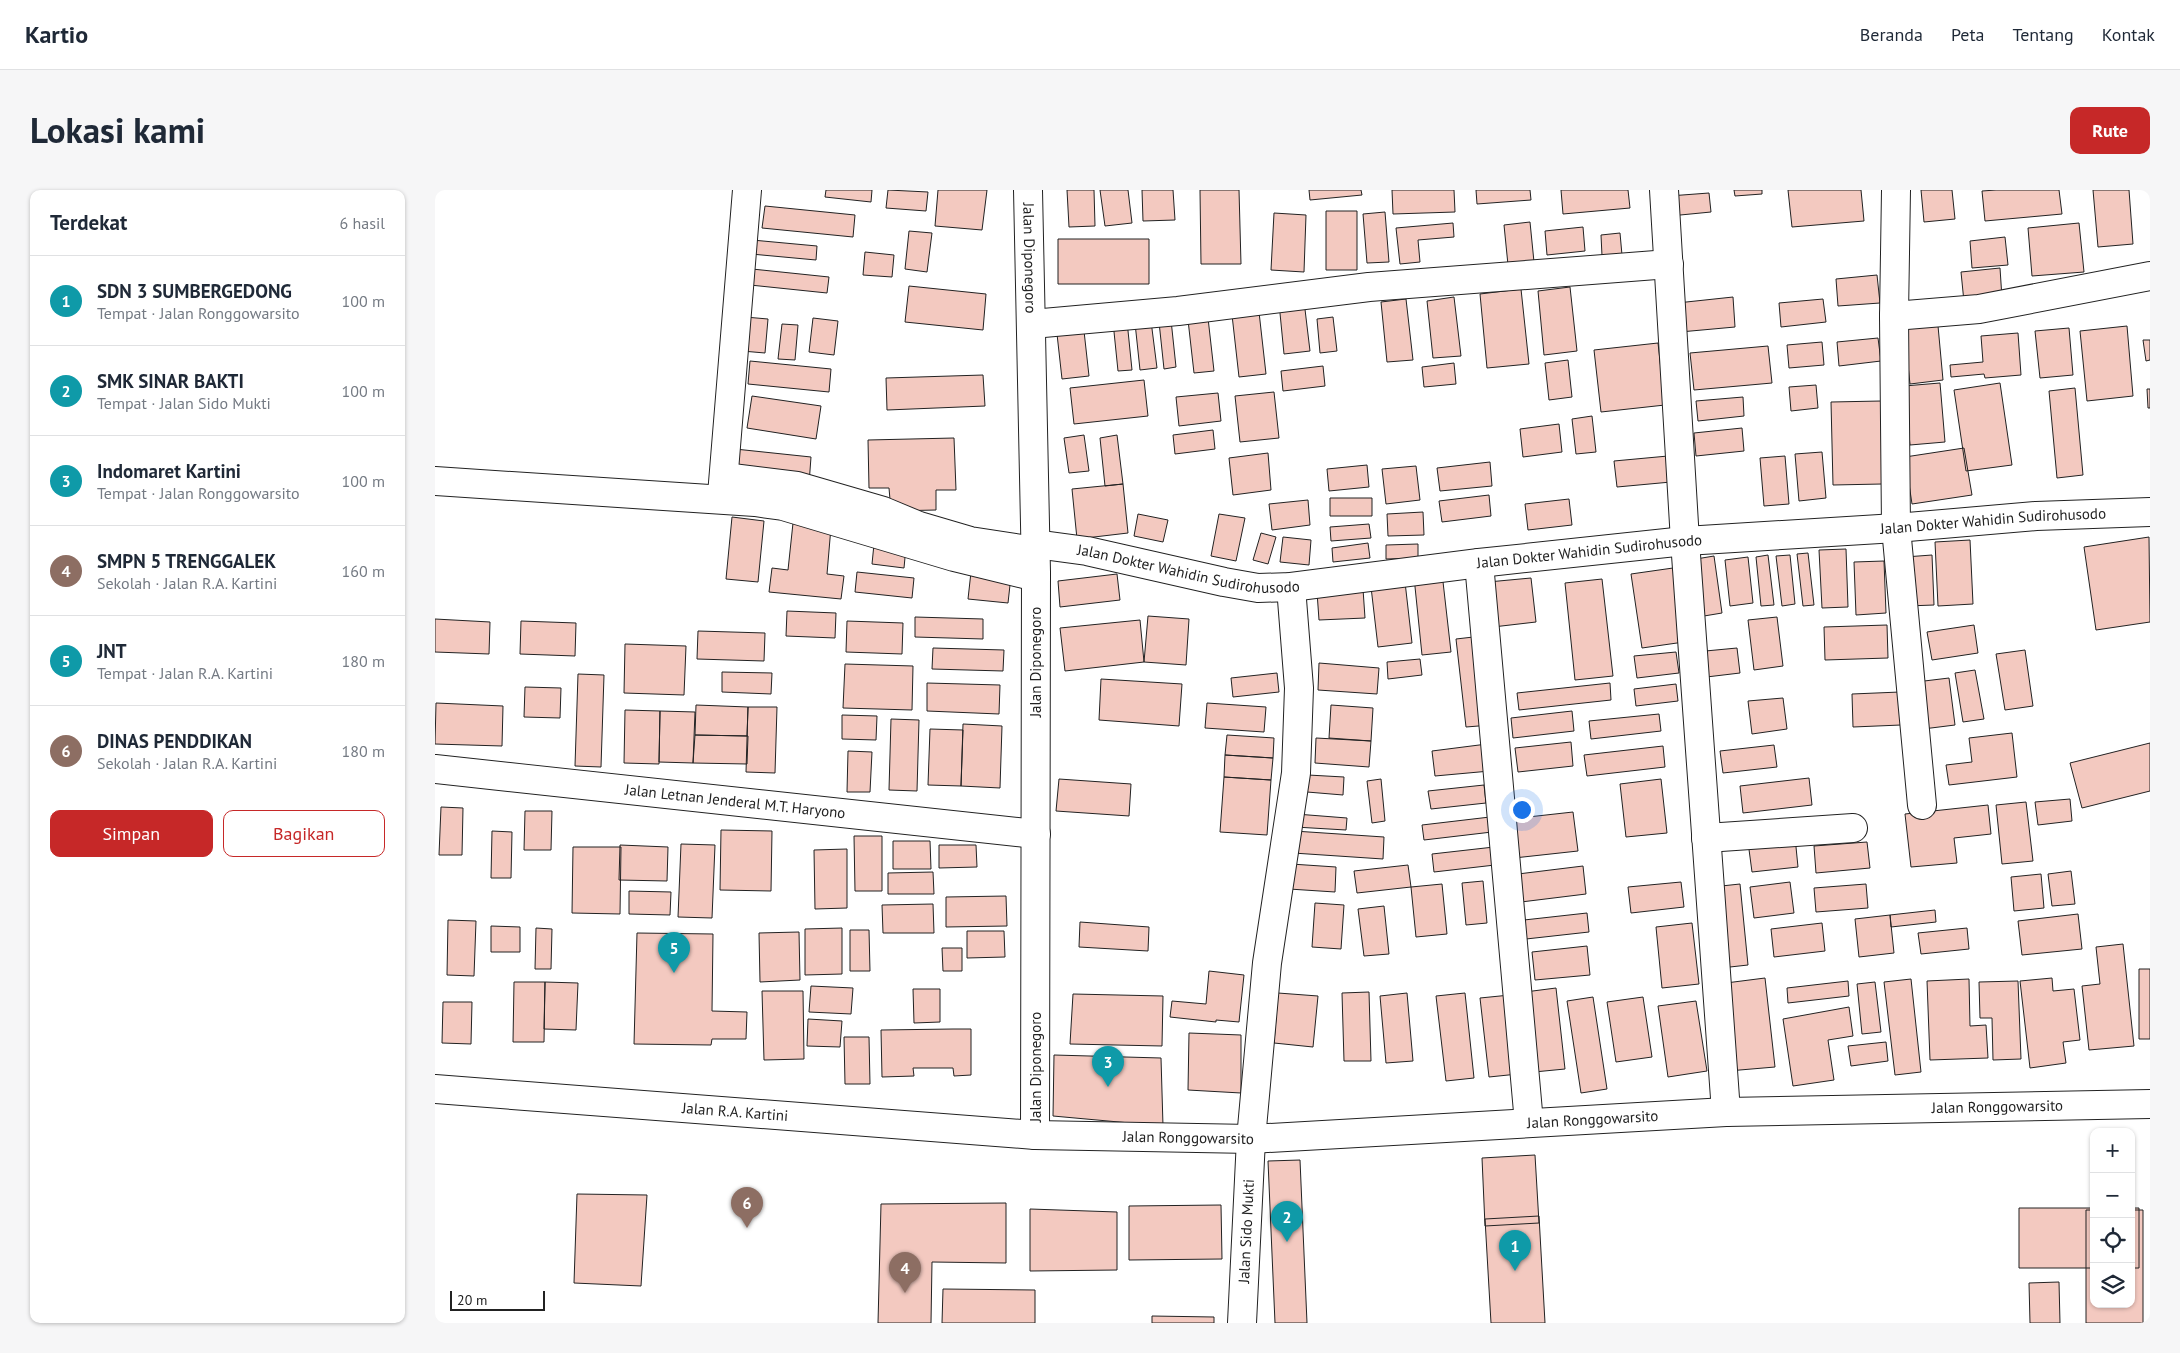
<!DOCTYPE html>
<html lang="id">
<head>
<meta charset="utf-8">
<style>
	body { margin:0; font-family:"PT Sans",sans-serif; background:#f6f6f7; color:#1f2937 }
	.controls { position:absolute; right:15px; bottom:15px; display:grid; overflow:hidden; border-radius:10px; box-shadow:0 1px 4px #0004 }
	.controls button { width:45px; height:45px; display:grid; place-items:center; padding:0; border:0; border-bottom:1px solid #e0e1e3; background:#fff; color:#1f2937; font:25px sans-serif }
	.scale { position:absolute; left:15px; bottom:12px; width:95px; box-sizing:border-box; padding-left:5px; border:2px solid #222; border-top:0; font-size:14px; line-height:18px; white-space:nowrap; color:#222; -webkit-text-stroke:4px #fff; paint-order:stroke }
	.you { position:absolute; left:1086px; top:619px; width:18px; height:18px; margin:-12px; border:4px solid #fff; border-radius:50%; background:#1a73e8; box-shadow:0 0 0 8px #1a73e833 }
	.badge { display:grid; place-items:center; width:32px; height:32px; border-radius:50%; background:#c62828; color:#fff; font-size:16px; font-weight:700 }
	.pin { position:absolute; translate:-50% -41px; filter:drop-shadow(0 1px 2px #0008) }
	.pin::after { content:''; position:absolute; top:26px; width:18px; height:15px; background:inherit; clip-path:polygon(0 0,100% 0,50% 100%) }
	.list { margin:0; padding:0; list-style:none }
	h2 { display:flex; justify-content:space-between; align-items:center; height:65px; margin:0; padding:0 20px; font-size:21px }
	h2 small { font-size:16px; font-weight:400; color:#747a83 }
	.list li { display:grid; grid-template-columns:32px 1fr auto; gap:15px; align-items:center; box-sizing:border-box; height:90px; padding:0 20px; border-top:1px solid #e0e1e3 }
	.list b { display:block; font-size:19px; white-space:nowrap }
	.list p { margin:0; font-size:16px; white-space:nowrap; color:#747a83 }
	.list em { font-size:16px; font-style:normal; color:#747a83 }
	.actions { display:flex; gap:10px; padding:15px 20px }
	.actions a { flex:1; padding:11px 0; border:1px solid #c62828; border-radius:10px; text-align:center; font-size:18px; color:#c62828 }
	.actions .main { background:#c62828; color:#fff }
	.icon { flex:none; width:28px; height:28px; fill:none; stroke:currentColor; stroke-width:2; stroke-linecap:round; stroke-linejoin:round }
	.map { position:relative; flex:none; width:1715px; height:1133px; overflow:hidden; border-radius:10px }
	header { display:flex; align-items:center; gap:30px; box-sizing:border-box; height:70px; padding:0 25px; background:#fff; border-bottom:1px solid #e0e1e3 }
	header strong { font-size:24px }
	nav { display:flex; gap:28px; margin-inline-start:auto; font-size:18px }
	.intro { display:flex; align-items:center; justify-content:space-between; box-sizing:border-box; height:120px; padding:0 30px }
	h1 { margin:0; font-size:35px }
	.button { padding:12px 22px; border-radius:10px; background:#c62828; color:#fff; font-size:18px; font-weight:700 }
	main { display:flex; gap:30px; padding:0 30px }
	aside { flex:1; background:#fff; border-radius:10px; box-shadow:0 1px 4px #0004 }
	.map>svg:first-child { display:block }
	.building { fill:#f3c9c0; stroke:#222 }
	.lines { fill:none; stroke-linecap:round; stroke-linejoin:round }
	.street-casing { stroke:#222; stroke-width:30 }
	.secondary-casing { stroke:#222; stroke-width:30 }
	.street { stroke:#fff; stroke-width:28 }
	.secondary { stroke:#fff; stroke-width:28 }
	.labels { text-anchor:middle; stroke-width:4; stroke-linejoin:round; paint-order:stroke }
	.street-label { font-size:15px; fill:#222; stroke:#fff }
</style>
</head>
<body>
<header>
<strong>Kartio</strong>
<nav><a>Beranda</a><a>Peta</a><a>Tentang</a><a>Kontak</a></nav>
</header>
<div class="intro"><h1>Lokasi kami</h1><a class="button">Rute</a></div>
<main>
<aside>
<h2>Terdekat<small>6 hasil</small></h2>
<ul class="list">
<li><span class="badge" style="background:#0f9aa8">1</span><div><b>SDN 3 SUMBERGEDONG</b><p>Tempat · Jalan Ronggowarsito</p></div><em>100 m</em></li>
<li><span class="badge" style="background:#0f9aa8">2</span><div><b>SMK SINAR BAKTI</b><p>Tempat · Jalan Sido Mukti</p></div><em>100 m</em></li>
<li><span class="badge" style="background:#0f9aa8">3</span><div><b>Indomaret Kartini</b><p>Tempat · Jalan Ronggowarsito</p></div><em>100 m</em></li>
<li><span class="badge" style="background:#8d6e63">4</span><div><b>SMPN 5 TRENGGALEK</b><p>Sekolah · Jalan R.A. Kartini</p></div><em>160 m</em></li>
<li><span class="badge" style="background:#0f9aa8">5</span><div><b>JNT</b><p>Tempat · Jalan R.A. Kartini</p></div><em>180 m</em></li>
<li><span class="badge" style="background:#8d6e63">6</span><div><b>DINAS PENDDIKAN</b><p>Sekolah · Jalan R.A. Kartini</p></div><em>180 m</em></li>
</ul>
<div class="actions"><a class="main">Simpan</a><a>Bagikan</a></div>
</aside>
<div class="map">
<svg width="1715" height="1133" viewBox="0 0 1715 1133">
	<rect width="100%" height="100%" fill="#fff"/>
	<path class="building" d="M391 0H437L436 12 390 7Z
		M453 0 493 2 491 21 451 18Z
		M503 0H552L547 40 500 36Z
		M632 0H659L660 36 634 37Z
		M665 0H693L697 33 670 36Z
		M707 0H738L740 30 708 31Z
		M765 0H804L806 74H766Z
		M874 0H926L927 5 875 10Z
		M957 0H1019L1020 22 958 24Z
		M1041 0H1095L1096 10 1042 14Z
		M1126 0H1193L1195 18 1128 24Z
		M1299 0H1327V4L1300 6Z
		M1353 0H1426L1429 31 1357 37Z
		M1486 0H1517L1520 29 1489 32Z
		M1561 0H1624L1627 24 1550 31 1547 1Z
		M1658 0H1694L1698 54 1663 57Z
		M1274 3 1276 22 1235 26 1234 6Z
		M330 16 420 25 418 47 327 38Z
		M891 21H922V80H891Z
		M950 22 954 72 932 73 928 24Z
		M839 23 871 25 869 82 836 80Z
		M1095 32 1099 72 1073 75 1069 35Z
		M1018 33 1019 47 983 50 985 72 965 74 961 38Z
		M1644 33 1649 82 1597 86 1593 38Z
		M1148 37 1150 61 1112 65 1110 41Z
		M474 41 497 43 492 82 470 79Z
		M1185 43 1187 65 1167 66 1166 45Z
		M1570 47 1573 75 1537 78 1535 51Z
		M623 49H714V94H623Z
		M317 50 382 56 381 70 316 64Z
		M430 62 459 65 457 87 428 85Z
		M1565 78 1567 108 1529 112 1526 82Z
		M317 79 394 87 392 103 315 95Z
		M1442 85 1445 113 1403 116 1401 89Z
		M474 96 551 104 548 140 470 132Z
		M1135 97 1142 161 1109 165 1103 101Z
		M1086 99 1094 174 1052 178 1045 104Z
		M1019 107 1026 166 998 168 992 111Z
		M1298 107 1300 137 1245 142 1242 113Z
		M971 109 978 170 952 172 946 112Z
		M1388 109 1391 132 1346 137 1344 113Z
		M869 111 875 161 849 164 844 113Z
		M824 122 831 184 804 187 797 125Z
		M1502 125 1508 190 1475 194 1468 129Z
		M310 127 333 129 330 163 307 161Z
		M898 127 902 161 885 163 882 129Z
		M378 128 403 131 399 165 374 162Z
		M773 128 779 181 759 183 753 130Z
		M736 130 741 177 729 179 724 132Z
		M692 131 697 180 683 181 678 132Z
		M716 131 722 178 705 180 700 133Z
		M648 132 654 186 627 189 621 135Z
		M347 134 363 135 360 170 343 169Z
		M1692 136 1698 206 1652 211 1645 141Z
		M1634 138 1638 185 1605 188 1600 141Z
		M1583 143 1586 185 1550 188 1549 184 1516 187 1515 175 1548 172 1546 146Z
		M1443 148 1446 171 1404 176 1402 152Z
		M1708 150H1715V170L1711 171Z
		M1387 152 1389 175 1354 178 1352 155Z
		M1223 153 1230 215 1166 222 1159 160Z
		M1333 156 1337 193 1259 200 1255 163Z
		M1133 170 1137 207 1114 210 1110 173Z
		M315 171 396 179 394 202 313 194Z
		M1019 173 1021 194 989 197 987 177Z
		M888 176 890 196 848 201 846 181Z
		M548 185 550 216 452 220 451 188Z
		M709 190 713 226 639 234 635 198Z
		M1505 193 1510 252 1475 255 1469 196Z
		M1565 193 1577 275 1531 281 1519 200Z
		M1381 195 1383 218 1356 221 1354 197Z
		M1640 198 1648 285 1622 288 1614 201Z
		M1712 199H1715V218H1713Z
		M839 202 844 248 805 252 800 206Z
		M783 203 786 231 744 236 741 207Z
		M317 206 386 216 381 249 312 238Z
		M1308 207 1309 226 1263 231 1261 211Z
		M1446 211 1447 294 1398 295 1396 212Z
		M1157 226 1161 262 1141 264 1137 229Z
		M1124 234 1127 262 1088 267 1085 239Z
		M1307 238 1309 261 1261 266 1259 243Z
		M778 240 780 259 740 264 738 245Z
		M649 245 654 281 634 283 629 248Z
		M682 245 688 294 670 296 665 248Z
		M519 248 521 300H501V320L456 321 454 298H434L433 250Z
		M1529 258 1537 305 1477 314 1470 267Z
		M300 259 376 267 374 294 297 286Z
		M1387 262 1391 308 1364 311 1360 264Z
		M833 263 836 300 798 305 794 268Z
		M1233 266 1236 292 1182 297 1179 271Z
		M1350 266 1354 314 1329 316 1325 268Z
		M1055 272 1057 296 1005 301 1002 278Z
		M932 275 934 297 894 301 892 279Z
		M981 276 985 310 951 314 947 279Z
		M688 294 693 343 642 349 637 299Z
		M1054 305 1056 326 1007 332 1004 311Z
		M895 308H937V326H895Z
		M1134 309 1137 335 1093 340 1090 314Z
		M873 310 875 335 837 340 834 314Z
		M988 322 989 345 953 346 952 324Z
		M703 324 733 330 728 352 699 346Z
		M784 324 810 328 801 371 776 366Z
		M297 327 329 331 323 392 291 389Z
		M358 333 396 337 392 384 409 386 406 409 334 402 337 378 353 380Z
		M934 334 936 348 896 351 895 337Z
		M826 343 841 347 833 374 818 370Z
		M848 347 876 350 874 375 845 372Z
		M1714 347 1715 432 1661 440 1649 357Z
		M1535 350 1538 414 1503 416 1500 352Z
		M933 353 935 368 898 372 897 358Z
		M439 354 471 357 469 378 437 374Z
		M983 354V368L951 369V355Z
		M1411 359 1413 417 1387 418 1384 360Z
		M1373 363 1379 415 1368 416 1362 364Z
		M1333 365 1339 415 1326 416 1321 367Z
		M1355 365 1360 414 1347 416 1341 366Z
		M1497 365 1499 415 1472 416 1470 367Z
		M1279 366 1287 423 1263 427 1255 370Z
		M1313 367 1318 413 1295 416 1290 370Z
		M1449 371 1451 423 1421 425 1419 372Z
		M1238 378 1249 452 1207 458 1196 384Z
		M422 382 479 388 477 408 420 402Z
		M536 382 576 386 573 413 533 409Z
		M1007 383 1016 462 987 465 979 387Z
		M682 384 685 410 625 417 623 391Z
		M1096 388 1101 432 1058 437 1053 392Z
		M1167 389 1178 486 1140 490 1130 393Z
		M970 392 977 453 943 457 936 397Z
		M928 399 930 428 884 430 882 402Z
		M352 421 401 423 400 448 351 446Z
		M713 426 754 429 751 475 709 472Z
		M480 427 548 429V449L480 447Z
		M1342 427 1348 476 1319 480 1313 430Z
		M0 429 55 432 54 464 0 462Z
		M705 430 709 472 630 481 625 438Z
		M86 431 141 433 140 466 85 464Z
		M412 431 468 433 467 464 411 462Z
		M1452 435 1453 468 1390 470 1389 437Z
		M1539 435 1543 463 1497 470 1492 442Z
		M263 441 330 443 329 471 262 469Z
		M1047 446 1056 535 1031 537 1021 449Z
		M190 454 251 456 249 505 189 503Z
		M498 458 569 460 568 481 497 479Z
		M1302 458 1305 483 1263 488 1260 462Z
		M1590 460 1598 516 1570 520 1561 464Z
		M1241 462 1244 483 1202 488 1199 466Z
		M985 469 987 485 953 489 952 472Z
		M884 473 944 478 942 504 883 500Z
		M410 474 478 476 477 520 408 518Z
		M1540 480 1549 529 1528 532 1520 483Z
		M287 482 337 483 336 504 287 502Z
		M842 483 844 502 798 507 796 488Z
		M143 484 169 485 166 577 140 576Z
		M1514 488 1520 535 1488 539 1481 492Z
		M666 489 747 494 744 536 664 530Z
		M492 493 565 495 564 524 492 521Z
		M1175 493 1176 510 1084 520 1082 503Z
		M1241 494 1243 511 1201 516 1199 499Z
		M90 497 126 498 125 528 89 527Z
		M1465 502 1466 535 1418 537 1417 504Z
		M1348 508 1352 539 1317 544 1313 511Z
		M1 513 68 516 67 556 0 554Z
		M772 513 831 517 829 542 770 538Z
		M261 515 313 517 312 546 260 545Z
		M896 515 938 518 936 551 894 548Z
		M313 517H342L340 583 311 582Z
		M190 520 225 521 224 574 189 573Z
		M225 521 260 522 258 573 224 572Z
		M1137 521 1139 541 1078 548 1076 528Z
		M1224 524 1226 541 1156 549 1154 531Z
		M407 525 442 526 441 550 407 549Z
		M456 529 484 530 482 601 454 600Z
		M528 534 567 536 565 598 526 596Z
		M495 539 528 540 526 596 493 595Z
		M1577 543 1582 587 1514 595 1511 575 1537 572 1534 548Z
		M260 545 313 546 312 574 258 573Z
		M792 545 839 548 838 568 790 565Z
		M881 548 936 551 934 577 880 573Z
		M1136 552 1138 576 1083 582 1080 558Z
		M1715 553V601L1647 618 1635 573Z
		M1052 554 1055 581 1000 586 997 561Z
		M1339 555 1342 577 1288 583 1285 561Z
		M1228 556 1230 577 1152 586 1149 565Z
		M413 561 437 562 435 602H412Z
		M790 565 838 568 836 590 789 587Z
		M873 585 909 587 908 605 872 602Z
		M789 587 836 590 832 645 785 642Z
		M1374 588 1377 615 1308 623 1305 596Z
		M624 589 696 594 694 626 621 621Z
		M946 589 950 631 937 633 932 591Z
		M1226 589 1232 643 1191 647 1185 594Z
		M1049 595 1051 613 996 619 993 601Z
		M1635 609 1637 631 1603 635 1600 612Z
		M1591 612 1598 671 1567 674 1561 615Z
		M1553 615 1556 644 1519 648 1522 673 1476 677 1470 624Z
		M6 617 28 618 27 665H4Z
		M90 621H117L116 660H89Z
		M1138 622 1143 661 1079 668 1075 629Z
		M861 624 912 628 911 640 860 637Z
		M1055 627 1057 642 989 650 987 635Z
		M286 640 337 641 336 701 285 700Z
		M57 641 77 642 76 688H56Z
		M859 641 949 647 948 669 858 663Z
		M419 646H447V701H420Z
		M1360 647 1363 677 1317 682 1313 652Z
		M458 651H495L496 679H458Z
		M1432 652 1435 678 1381 683 1379 656Z
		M246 654 280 655 277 728 243 727Z
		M185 655 233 657 232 691 184 690Z
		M504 655H541L542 677 504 678Z
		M138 657H186L185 724 137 723Z
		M1059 657 1060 675 999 682 997 664Z
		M412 659V718L380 719 379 660Z
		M856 674 901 677 900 702 854 699Z
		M973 675 976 697 922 703 919 681Z
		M1148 676 1151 704 1086 712 1083 684Z
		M1636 681 1640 714 1617 716 1613 684Z
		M498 682 499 704H453V683Z
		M1606 684 1609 718 1579 721 1576 687Z
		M1048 691 1052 733 1031 735 1027 693Z
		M1246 692 1249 717 1196 723 1193 697Z
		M1355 692 1359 723 1319 728 1315 697Z
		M1007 694 1012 744 981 747 976 697Z
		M1305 694 1313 775 1286 778 1277 697Z
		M1431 694 1433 718 1381 722 1379 698Z
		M194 701 236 702 235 725 194 724Z
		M571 706 572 736 511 737V707Z
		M880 713 909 715 906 759 877 757Z
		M498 714 499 743H448L447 715Z
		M949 716 954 764 929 766 923 719Z
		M1500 720 1501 732 1456 737 1455 725Z
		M1152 723 1154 742 1091 749 1089 730Z
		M1643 724 1647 759 1587 765 1583 731Z
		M1455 725 1459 763 1424 767 1420 729Z
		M13 730 41 731 39 786 12 785Z
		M645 732 714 737 713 761 644 757Z
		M1257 733 1264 794 1227 798 1221 737Z
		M1387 733 1390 761 1339 767 1336 739Z
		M56 736 85 737V762H56Z
		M101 738 117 739 116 779H100Z
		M407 738V784L370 785V739Z
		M1532 738 1534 759 1486 764 1483 743Z
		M415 740H434L435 781H415Z
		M532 741H569L570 767 532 768Z
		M364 742 365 790 325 792 324 743Z
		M202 743 278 744 277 821 312 822 311 849H277L276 855 199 854Z
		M1688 754 1699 856 1654 860 1647 796 1665 794 1661 757Z
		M1152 756 1155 785 1100 790 1097 762Z
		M507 758H527V781H508Z
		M1704 779H1715V849H1704Z
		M774 781 809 785 804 832 781 830V832L735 827 737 811 771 814Z
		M1330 788 1340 877 1293 881 1283 794Z
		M1617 788 1618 801 1639 799 1645 850 1628 852 1631 873 1595 878 1585 791Z
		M1476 789 1486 882 1460 885 1449 792Z
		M1534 789 1535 836 1551 835 1553 868 1495 870 1492 791Z
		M1413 791 1414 806 1353 813 1352 798Z
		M1583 791 1586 869 1558 870 1557 828H1545L1544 792Z
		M79 792H110L109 852H78Z
		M110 792 143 793 141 840 109 839Z
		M1440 792 1446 842 1427 844 1422 794Z
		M376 796 418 798 416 824 374 822Z
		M1121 798 1130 879 1099 882 1090 802Z
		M478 799H505V832L479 833Z
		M327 801H368L369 869 329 870Z
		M934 802 936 871H909L907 803Z
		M843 803 883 806 878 857 839 853Z
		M972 803 978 871 951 873 945 806Z
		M1030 803 1039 888 1011 891 1001 806Z
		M638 804 728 806 727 856 635 854Z
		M1075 805 1083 884 1054 887 1045 808Z
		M1158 807 1172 899 1146 903 1132 811Z
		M1208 807 1217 867 1181 872 1172 812Z
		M1261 811 1272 881 1233 887 1223 816Z
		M8 812H37L36 854 7 853Z
		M1414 817 1418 846 1393 850 1399 890 1358 896 1348 829Z
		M373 829 407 831 405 857 372 856Z
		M518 839H536V885L519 886 518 878H478L479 886 447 887 446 840Z
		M754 843 806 845V903L753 900Z
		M409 847H434L435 894H410Z
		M1451 852 1453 871 1416 876 1413 856Z
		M619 865 726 868 728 936 618 926Z
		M1100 965 1104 1033 1050 1036 1047 968Z
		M865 970 872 1133H840L833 971Z
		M142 1004 212 1005 206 1096 139 1093Z
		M571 1013V1073L497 1072 496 1133H443L446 1014Z
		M786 1015 787 1069 694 1070V1016Z
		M1584 1018H1659V1078H1584Z
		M1696 1018H1704V1078H1696Z
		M595 1019 682 1022V1080L595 1081Z
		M1651 1020H1659V1114H1696V1020H1708V1133H1651Z
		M1104 1026 1110 1133H1056L1050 1029Z
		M1624 1092 1625 1133H1595L1594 1093Z
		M508 1099 600 1100V1133H507Z
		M717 1126 779 1127V1133H717Z"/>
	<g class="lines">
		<g class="street-casing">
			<g id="street">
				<path id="s1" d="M593 0 601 382 600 945"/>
				<path d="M1229 0 1250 351 1291 922"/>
				<path d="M1461 0 1459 126 1461 338 1487 615"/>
				<path d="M1459 126 1544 119 1715 86"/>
				<path d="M597 134 743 121 934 97 1234 74"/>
				<path d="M289 287 362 296 448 321 484 336 535 351 600 361"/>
				<path d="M0 291 320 312 348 316 519 367 601 387"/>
				<path d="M287 305 312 0"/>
				<path id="s2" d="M600 354 652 361 789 392 823 398 856 397 1044 373 1250 351 1461 338 1601 326 1715 322"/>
				<path d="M1044 373 1094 933"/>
				<path id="s3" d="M0 579 601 644"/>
				<path d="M1271 648 1418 638"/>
				<path id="s4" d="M807 1133 816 949 832 773 861 583 864 498 856 397"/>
			</g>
		</g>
		<g class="secondary-casing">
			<g id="secondary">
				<path id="s5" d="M0 899 600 945 816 949 1291 922 1715 914"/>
			</g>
		</g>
		<use href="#street" class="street"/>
		<use href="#secondary" class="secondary"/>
	</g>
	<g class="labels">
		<g class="street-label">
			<text dy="5" stroke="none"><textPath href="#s1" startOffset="68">Jalan Diponegoro</textPath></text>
			<text dy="5" stroke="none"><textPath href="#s2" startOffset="966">Jalan Dokter Wahidin Sudirohusodo</textPath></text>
			<text dy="5" stroke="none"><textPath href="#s2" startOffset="561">Jalan Dokter Wahidin Sudirohusodo</textPath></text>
			<text dy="5" stroke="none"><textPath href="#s2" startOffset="156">Jalan Dokter Wahidin Sudirohusodo</textPath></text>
			<text transform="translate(601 472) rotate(-90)" y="5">Jalan Diponegoro</text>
			<text dy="5" stroke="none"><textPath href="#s3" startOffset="302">Jalan Letnan Jenderal M.T. Haryono</textPath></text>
			<text transform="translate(601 877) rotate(-90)" y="5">Jalan Diponegoro</text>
			<text dy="5" stroke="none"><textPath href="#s5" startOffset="1565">Jalan Ronggowarsito</textPath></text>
			<text dy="5" stroke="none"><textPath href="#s5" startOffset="301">Jalan R.A. Kartini</textPath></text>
			<text dy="5" stroke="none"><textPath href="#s5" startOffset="1160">Jalan Ronggowarsito</textPath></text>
			<text dy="5" stroke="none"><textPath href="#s5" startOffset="755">Jalan Ronggowarsito</textPath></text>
			<text dy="5" stroke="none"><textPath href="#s4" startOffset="92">Jalan Sido Mukti</textPath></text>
		</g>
	</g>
</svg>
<div class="controls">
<button>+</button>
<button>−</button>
<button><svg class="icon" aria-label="locate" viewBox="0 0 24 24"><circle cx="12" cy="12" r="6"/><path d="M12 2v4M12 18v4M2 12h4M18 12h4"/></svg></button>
<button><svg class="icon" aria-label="layers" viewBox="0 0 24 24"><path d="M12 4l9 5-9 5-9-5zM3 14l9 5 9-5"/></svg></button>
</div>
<div class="scale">20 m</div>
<div class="you"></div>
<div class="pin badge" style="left:1080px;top:1081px;background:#0f9aa8">1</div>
<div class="pin badge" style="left:852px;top:1052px;background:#0f9aa8">2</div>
<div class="pin badge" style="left:673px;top:897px;background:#0f9aa8">3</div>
<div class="pin badge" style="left:470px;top:1103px;background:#8d6e63">4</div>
<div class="pin badge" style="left:239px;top:783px;background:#0f9aa8">5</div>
<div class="pin badge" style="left:312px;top:1038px;background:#8d6e63">6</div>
</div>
</main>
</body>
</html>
